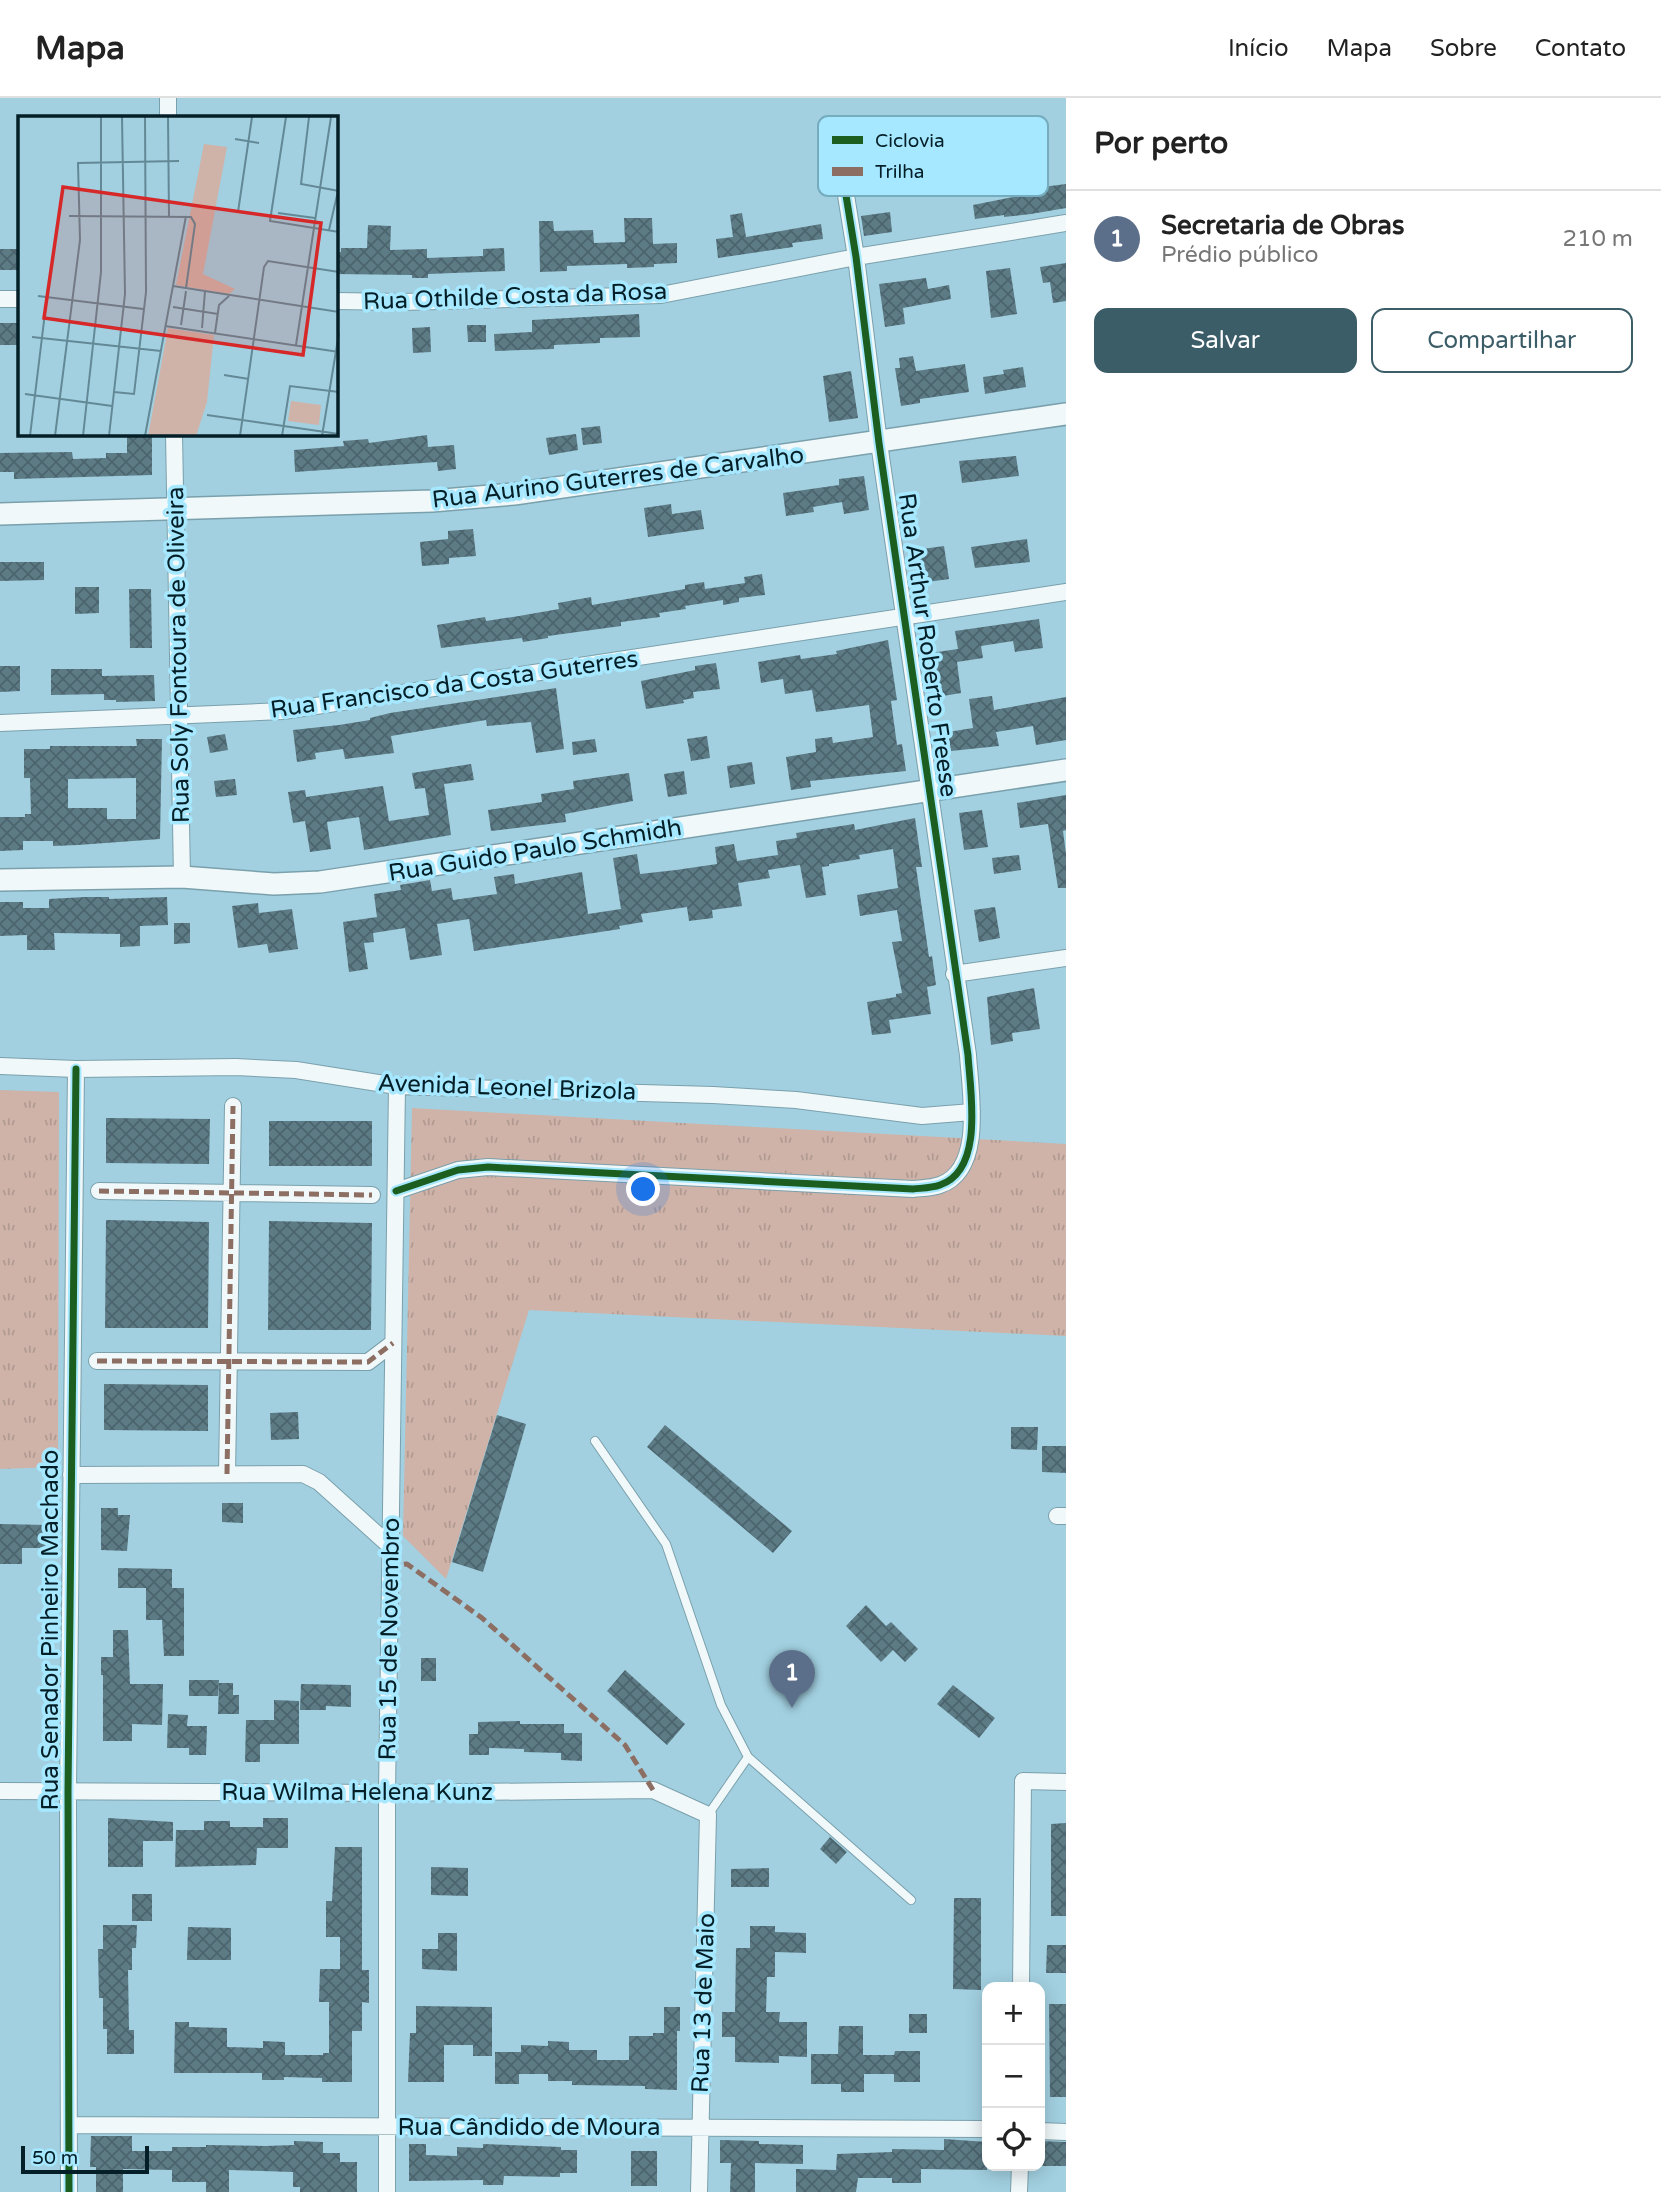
<!DOCTYPE html>
<html lang="pt">
<head>
<meta charset="utf-8">
<style>
	body { margin:0; font-family:"Varela Round",sans-serif; background:#f2f2f2; color:#222 }
	.controls { position:absolute; right:21px; bottom:21px; display:grid; overflow:hidden; border-radius:14px; box-shadow:0 4px 18px #0003 }
	.controls button { width:63px; height:63px; display:grid; place-items:center; padding:0; border:0; border-bottom:2px solid #e0e0e0; background:#fff; color:#222; font:35px sans-serif }
	.scale { position:absolute; left:21px; bottom:18px; width:128px; box-sizing:border-box; padding-left:7px; border:4px solid #041f27; border-top:0; font-size:19px; line-height:24px; white-space:nowrap; color:#041f27; -webkit-text-stroke:5px #a6e8ff; paint-order:stroke }
	.you { position:absolute; left:644px; top:1092px; width:24px; height:24px; margin:-18px; border:5px solid #fff; border-radius:50%; background:#1a73e8; box-shadow:0 0 0 10px #1a73e833 }
	.badge { display:grid; place-items:center; width:46px; height:46px; border-radius:50%; background:#3b5d68; color:#fff; font-size:23px; font-weight:700 }
	.pin { position:absolute; translate:-50% -58px; filter:drop-shadow(0 2px 4px #0008) }
	.pin::after { content:''; position:absolute; top:37px; width:24px; height:21px; background:inherit; clip-path:polygon(0 0,100% 0,50% 100%) }
	.list { margin:0; padding:0; list-style:none }
	h2 { display:flex; justify-content:space-between; align-items:center; height:91px; margin:0; padding:0 28px; font-size:30px }
	h2 small { font-size:23px; font-weight:400; color:#767676 }
	.list li { display:grid; grid-template-columns:46px 1fr auto; gap:21px; align-items:center; box-sizing:border-box; height:98px; padding:0 28px; border-top:2px solid #e0e0e0 }
	.list b { display:block; font-size:26px; white-space:nowrap }
	.list p { margin:0; font-size:23px; white-space:nowrap; color:#767676 }
	.list em { font-size:23px; font-style:normal; color:#767676 }
	.actions { display:flex; gap:14px; padding:21px 28px }
	.actions a { flex:1; padding:16px 0; border:2px solid #3b5d68; border-radius:14px; text-align:center; font-size:24px; color:#3b5d68 }
	.actions .main { background:#3b5d68; color:#fff }
	.icon { flex:none; width:38px; height:38px; fill:none; stroke:currentColor; stroke-width:2; stroke-linecap:round; stroke-linejoin:round }
	.map { position:relative; flex:none; width:1066px; height:2094px; overflow:hidden }
	header { display:flex; align-items:center; gap:42px; box-sizing:border-box; height:98px; padding:0 35px; background:#fff; border-bottom:2px solid #e0e0e0 }
	header strong { font-size:33px }
	nav { display:flex; gap:38px; margin-inline-start:auto; font-size:24px }
	main { display:flex }
	aside { flex:1; background:#fff }
	.map>svg:first-child { display:block }
	.grass { fill:url(#grass-tufts) }
	.building { fill:url(#building-cross-hatch); fill-rule:evenodd }
	.lines { fill:none; stroke-linecap:round; stroke-linejoin:round }
	.service-casing { stroke:#7aa0ac; stroke-width:10 }
	.minor-casing { stroke:#7aa0ac; stroke-width:18 }
	.tertiary-casing { stroke:#7aa0ac; stroke-width:24 }
	.service { stroke:#f1f8fa; stroke-width:8 }
	.minor { stroke:#f1f8fa; stroke-width:16 }
	.tertiary { stroke:#f1f8fa; stroke-width:21 }
	.quiet { stroke:#8d6e63; stroke-width:5; stroke-dasharray:10 5; stroke-linecap:butt }
	.cycleway-casing { stroke:#a6e8ff; stroke-width:11 }
	.cycleway { stroke:#1b5e20; stroke-width:7 }
	.labels { text-anchor:middle; stroke-width:7; stroke-linejoin:round; paint-order:stroke }
	.street-label { font-size:24px; fill:#041f27; stroke:#a6e8ff }
	.inset-road { fill:none; stroke:#638996; stroke-width:2 }
	.view { fill:#d62828; fill-opacity:0.15; stroke:#d62828; stroke-width:3.5 }
	.inset-edge { fill:none; stroke:#041f27; stroke-width:3.5 }
	.key { fill:#a6e8ff; stroke:#75acbe; stroke-width:2 }
	.key-label { font-size:19px; fill:#041f27 }
</style>
</head>
<body>
<header>
<strong>Mapa</strong>
<nav><a>Início</a><a>Mapa</a><a>Sobre</a><a>Contato</a></nav>
</header>
<main>
<div class="map">
<svg width="1066" height="2094" viewBox="0 0 1066 2094">
	<defs>
		<pattern id="grass-tufts" width="24" height="20" patternUnits="userSpaceOnUse" patternTransform="scale(1.75)"><rect width="24" height="20" fill="#cfb3a8"/><path d="M3 7l-1-3M5 7V3M7 7l1-3M15 17l-1-3M17 17v-4M19 17l1-3" fill="none" stroke="#b09a91"/></pattern>
		<pattern id="building-cross-hatch" width="8" height="8" patternUnits="userSpaceOnUse" patternTransform="scale(1.75)"><rect width="8" height="8" fill="#5d7b85"/><path d="M0 0l8 8M0 8l8-8" fill="none" stroke="#4b646d"/></pattern>
	</defs>
	<rect width="100%" height="100%" fill="#a2d0e0"/>
	<path class="grass" d="M0 992 59 994 58 1369 0 1371Z
		M412 1010 1066 1046V1238L529 1212 446 1481 403 1438Z"/>
	<path class="building" d="M1066 86V110L1031 116 1004 119V117L975 121 973 107 1028 96 1027 91Z
		M890 114 892 134 864 138 861 118Z
		M742 115 746 139 821 126 823 141 792 145 793 149 718 160 716 141 733 139 730 117Z
		M624 120H652L653 146 677 145V165L654 166V169L627 170V166L567 168V173L540 174 539 123H553L554 133 593 132 594 145 625 144Z
		M368 127 391 128 390 152 427 151V160L483 158V151L504 150 505 173 428 176V180H412V177L336 176V154H341V150H367Z
		M0 151H19V172H0Z
		M1066 165V203L1053 205 1050 184 1043 185 1040 169Z
		M1010 170 1017 216 991 220 986 173Z
		M926 180 928 191 949 187 951 201 903 210 905 226 885 229 879 186Z
		M639 216 640 239 600 240V245L554 247V251L495 253 494 236 532 234V222Z
		M0 225H19V247H0Z
		M467 227H486V244H468Z
		M430 229 431 254 413 255 412 230Z
		M913 258 916 273 965 266 969 294 920 301V305L901 308 895 270H900L899 260Z
		M1023 269 1026 289 985 296 983 279 1004 276 1003 272Z
		M851 273 858 320 829 324 823 278Z
		M600 328 602 345 583 347 581 330Z
		M127 336H152V377L14 381V374H0V355L72 354 73 361 106 360V355H127Z
		M576 336 578 352 549 357 546 340Z
		M427 337 428 349 454 347 456 371 438 373 437 364 295 374 294 352 344 348 343 343 368 341 369 345Z
		M1016 358 1019 378 962 385 959 363Z
		M864 378 869 412 844 416 842 404 813 409 814 414 786 418 783 395 839 387V381Z
		M671 406 672 416 701 412 704 431 648 439 644 410Z
		M473 431 476 458 449 460V466L422 468 420 444 448 441V433Z
		M1027 441 1030 464 975 470 971 449Z
		M944 448 949 481 920 485 915 452Z
		M0 464H44V482L0 483Z
		M762 476 765 497 739 500V504L723 507V502L685 508 686 511 659 515 660 519 621 524V528L548 538V540L523 544 522 540 441 550 437 527 485 519 486 523 519 518 559 511 558 505 591 499 592 507 685 491V487L704 484 705 491 745 485 744 479Z
		M75 489H99V515L75 516Z
		M129 491H151L152 550H130Z
		M1039 521 1043 550 1015 554 1013 543 981 548 983 560 957 564 961 595 937 599 930 555 958 551 955 533Z
		M888 542 897 602 891 603 897 647 902 646 906 673 810 683 811 689 791 692 786 659 816 654 815 641 832 639 833 645 873 639 869 607 816 614 812 592 785 596 783 581 761 585 758 564 800 557 801 561 837 556 836 553Z
		M716 565 720 591 693 594 694 600 683 602 684 605 646 611 641 583 695 572V568Z
		M0 568H20V593L0 594Z
		M51 571H102V578L154 577 155 603 116 604V602H104V596L51 597Z
		M556 590 564 651 536 655 531 624 487 628 486 622 391 638 394 655 345 661 343 651 315 655 316 661 297 664 293 632 339 627 370 622V620L390 615Z
		M992 598 994 612 1066 599V642L1036 647 1033 628 996 634 999 648 951 653 948 634 973 630 969 601Z
		M225 636 228 652 210 655 207 639Z
		M707 638 710 660 691 663 687 641Z
		M136 641H162L160 741 78 747 53 748V743H23V752L0 753V719H25V716H31L30 680H24V651H50V648H137ZM136 680V721H107V710H68V681Z
		M595 641 597 654 573 657 572 644Z
		M752 664 755 686 730 690 727 668Z
		M471 666 474 682 444 686 451 737 364 752 359 719 327 724 331 751 310 754 305 723 293 725 288 694 305 692 306 699 383 688 389 723 429 717 425 690 415 691 412 675Z
		M684 673 687 696 668 699 664 676Z
		M629 675 633 703 565 716 566 724 491 733 488 712 542 704 541 696 574 691 573 683Z
		M235 681 237 697 216 699 214 683Z
		M1066 697V732L1063 733 1066 756V790H1058L1048 726 1020 730 1017 705Z
		M982 712 988 749 964 752 959 715Z
		M915 720 922 769H916L929 859 932 858 936 887 927 889 931 916 889 922 891 935 872 937 867 904 896 899V896L902 895 892 844 902 843 897 812 860 818 857 797 898 790 893 751 859 757 860 761 829 766V768L822 769 826 797 806 800 800 767 768 772 770 780 738 785 742 808 712 812 713 820 689 823 687 809 641 816 643 824 619 828 620 831 474 853 469 821 437 826 442 857 410 862 405 830 373 835 374 844 364 845 368 871 349 874 343 824 377 819 374 796 401 792 400 787 430 782 432 793 451 790 453 802 497 796 494 779 514 776 515 786 582 774 588 816 621 811 613 760 637 756 640 776 676 772 717 766 715 749 734 746 737 763 778 757 776 743 797 740 796 735 854 726 855 732Z
		M1019 757 1021 772 994 776 992 760Z
		M85 799H109V801L167 799 168 827 140 828V848L120 849V836L54 835 55 852H27V837L0 838V804H23V810H49V801Z
		M258 805 259 815 292 811 298 851 269 855 267 846 238 850 232 808Z
		M995 809 1000 840 979 844 974 812Z
		M174 825H190V845L174 846Z
		M1034 890 1040 931 1012 935 1013 943 991 947 987 899Z
		M106 1020 210 1021 209 1066 106 1065Z
		M269 1023H372V1068H269Z
		M106 1122 209 1124 208 1230H105Z
		M269 1123 372 1125 371 1232H268Z
		M104 1286 208 1287V1333L104 1332Z
		M298 1314 299 1341 271 1342 270 1315Z
		M497 1317 526 1326 483 1474 452 1464Z
		M665 1327 792 1433 773 1455 647 1349Z
		M1011 1329H1038L1037 1352 1011 1351Z
		M1042 1348H1066V1375L1042 1374Z
		M222 1405H243V1425L222 1424Z
		M101 1410H118V1417H130L127 1453 101 1452Z
		M0 1426 47 1427V1450H22V1466H0Z
		M118 1470 172 1471V1490H184V1558H164L162 1522H146V1490H118Z
		M866 1507 886 1528 891 1524 918 1551 905 1564 893 1552 881 1564 846 1528Z
		M113 1532H128L130 1586H163L162 1627 132 1626V1643H103V1577H101V1559H113Z
		M421 1560H436V1583H421Z
		M625 1572 685 1626 667 1647 607 1593Z
		M189 1582H219L218 1598H189Z
		M219 1585H233V1597H239V1616H218Z
		M301 1586 351 1587V1609L326 1608V1612H300Z
		M953 1587 995 1620 979 1640 937 1606Z
		M274 1602 299 1603V1646H260V1664H245L246 1622H274Z
		M168 1616 188 1617 187 1628H207L206 1657H189V1650H167Z
		M520 1623V1626H564V1635H582V1663L561 1662V1655L524 1654V1651L489 1650V1657H469V1636H478V1624Z
		M108 1720 173 1724V1743H143V1769H108Z
		M263 1720H288V1750H257L256 1767 175 1769 176 1732H204V1723H230V1729H263Z
		M1066 1725V1818H1051V1726Z
		M830 1739 847 1754 836 1766 820 1751Z
		M335 1749H362V1872H369V1905L362 1904V1933H352V1984H322V1980L284 1979V1982H262V1975H174L175 1924H189V1929L227 1930V1949L263 1950V1943L285 1944V1957H323V1955H329V1904H319L320 1871H340V1839H326V1803H332Z
		M431 1769 468 1770V1798L431 1797Z
		M769 1770V1789H731V1771Z
		M132 1796H152V1823H132Z
		M954 1800H981V1892L953 1891Z
		M103 1827H137L136 1850H132V1872H128L129 1932H134V1956H107V1931H103V1900H99L98 1851H103Z
		M750 1828H775V1834L806 1835V1855L775 1854V1879H767L766 1914H780L779 1924H807V1959L779 1958V1965L735 1964V1939H722V1914H735L736 1850H750Z
		M188 1829 231 1830V1862H187Z
		M438 1835H457V1873L422 1871V1851H438Z
		M1047 1847H1066V1875H1046Z
		M1049 1906H1066V1999H1050Z
		M416 1908 492 1909V1958H473V1947H444V1984H408L410 1935H416Z
		M664 1909H680V1933H677V1992L645 1991V1988L572 1987V1983H548V1976H519V1986H495V1954H521V1947L548 1948V1943L569 1944V1952H597V1962H629V1938H653V1935H664Z
		M909 1916H927V1935H909Z
		M839 1928H863V1957H894L895 1953H920V1984H894V1976H864V1994H841V1986H811V1956H838Z
		M91 2038H132V2053H172V2049H206V2047L265 2048 294 2047V2043L323 2044V2055H340V2064H357V2094H300V2089H293V2074L229 2072V2094H206V2084H172V2072L123 2071V2094H96V2069H90Z
		M944 2041 987 2044V2072L921 2071V2085H892V2080H858L856 2094H796V2071L836 2072 837 2056 892 2054V2051L944 2052Z
		M720 2042 759 2043V2046L803 2047V2066L755 2065V2094H730L731 2065H720Z
		M1040 2043 1066 2044V2068H1040Z
		M409 2046H426V2057L457 2058V2049L483 2050V2046L561 2049V2052H577V2075H560V2079L504 2078 503 2087H483V2082L409 2083Z
		M631 2053H657V2088H631Z"/>
	<g class="lines">
		<g class="service-casing">
			<path id="service" d="M595 1343 666 1446 721 1607 748 1659 911 1802
				M708 1717 748 1659"/>
		</g>
		<g class="minor-casing">
			<path id="minor" d="M168 0V19
				M0 201H19
				M336 203 402 204 661 197 856 159 1066 125
				M174 336 182 779
				M0 625 283 613 1066 494
				M954 876 1066 860
				M0 968 76 971 236 969 296 972 397 988 713 997 796 1002 922 1018 972 1014
				M99 1093 372 1097
				M396 1093 458 1072 488 1069 913 1091C922 1090 932 1090 940 1087 985 1072 970 992 968 957L879 345 856 159 844 85
				M97 1263 368 1264 393 1245
				M227 1376 233 1008
				M71 1377 303 1376 319 1384 389 1447
				M1057 1418H1066
				M0 1693 387 1695 653 1692 708 1717 699 2094
				M1021 1889 1023 1683 1066 1684
				M70 2027 987 2031
				M1040 2033 1066 2034
				M69 2094 68 1693 76 971
				M387 2094V1695L397 988
				M1019 2094 1020 2068"/>
		</g>
		<g class="tertiary-casing">
			<path id="tertiary" d="M0 416 432 403 514 396 1066 316
				M0 782 182 779 274 786 320 784 1066 672"/>
		</g>
		<use href="#service" class="service"/>
		<use href="#minor" class="minor"/>
		<use href="#tertiary" class="tertiary"/>
		<path class="quiet" d="M99 1093 372 1097
			M97 1263 368 1264 393 1245
			M227 1376 233 1008
			M389 1468 407 1466 482 1520 625 1647 653 1692"/>
		<g class="cycleway-casing">
			<path id="cycleway" d="M396 1093 458 1072 488 1069 913 1091C922 1090 932 1090 940 1087 985 1072 970 992 968 957L879 345 856 159 844 85
				M69 2094 68 1693 76 971"/>
		</g>
		<use href="#cycleway" class="cycleway"/>
	</g>
	<g class="labels">
		<g class="street-label">
			<text transform="translate(515 198) rotate(-2)" y="8">Rua Othilde Costa da Rosa</text>
			<text transform="translate(618 379) rotate(-7)" y="8">Rua Aurino Guterres de Carvalho</text>
			<text transform="translate(928 547) rotate(82)" y="8">Rua Arthur Roberto Freese</text>
			<text transform="translate(178 557) rotate(-91)" y="8">Rua Soly Fontoura de Oliveira</text>
			<text transform="translate(454 586) rotate(-8)" y="8">Rua Francisco da Costa Guterres</text>
			<text transform="translate(535 752) rotate(-9)" y="8">Rua Guido Paulo Schmidh</text>
			<text transform="translate(507 989) rotate(2)" y="8">Avenida Leonel Brizola</text>
			<text transform="translate(50 1532) rotate(-90)" y="8">Rua Senador Pinheiro Machado</text>
			<text transform="translate(389 1541) rotate(-89)" y="8">Rua 15 de Novembro</text>
			<text x="357" y="1702">Rua Wilma Helena Kunz</text>
			<text transform="translate(703 1905) rotate(-88)" y="8">Rua 13 de Maio</text>
			<text x="529" y="2037">Rua Cândido de Moura</text>
		</g>
	</g>
	<g transform="translate(18 18)">
		<rect width="320" height="320" fill="#a2d0e0"/>
		<path d="M186 28 209 31 185 158 217 173 211 178 158 169ZM150 212 196 219 189 286 178 320H130Z" fill="#cfb3a8"/>
		<path d="M273 285 303 289 301 309 270 305Z" fill="#cfb3a8"/>
		<path class="inset-road" d="M150 1 151 100M268 1 252 105 321 116M291 1 283 68 321 75M217 23 241 27M220 96 234 1M260 97 297 102M51 100 173 101 177 108 168 172M311 114 320 75M155 170 321 196M20 180 125 193M155 191 200 198M163 209 168 175M147 210 321 236M184 212 187 175M197 217 201 189 211 180M14 221 143 235M278 229 313 1M206 259 231 263M96 276 116 278 128 176 127 1M7 278 94 290M189 299 321 318M12 320 30 172M37 320 62 124 60 47 161 45M65 320 83 156V1M91 320 107 178 104 1M127 320 168 100M222 320 246 151 250 145 321 156M264 320 272 270 321 276M304 320 321 217"/>
		<path class="view" d="M45 71 303 107 285 239 26 202Z"/>
		<rect width="320" height="320" class="inset-edge"/>
	</g>
	<rect x="818" y="18" width="230" height="80" rx="10" class="key"/>
	<rect x="832" y="38" width="31" height="8" fill="#1b5e20"/>
	<rect x="832" y="69" width="31" height="9" fill="#8d6e63"/>
	<g class="key-label">
		<text x="875" y="49">Ciclovia</text>
		<text x="875" y="80">Trilha</text>
	</g>
</svg>
<div class="controls">
<button>+</button>
<button>−</button>
<button><svg class="icon" aria-label="locate" viewBox="0 0 24 24"><circle cx="12" cy="12" r="6"/><path d="M12 2v4M12 18v4M2 12h4M18 12h4"/></svg></button>
</div>
<div class="scale">50 m</div>
<div class="you"></div>
<div class="pin badge" style="left:792px;top:1610px;background:#5c6f8a">1</div>
</div>
<aside>
<h2>Por perto<small></small></h2>
<ul class="list">
<li><span class="badge" style="background:#5c6f8a">1</span><div><b>Secretaria de Obras</b><p>Prédio público</p></div><em>210 m</em></li>
</ul>
<div class="actions"><a class="main">Salvar</a><a>Compartilhar</a></div>
</aside>
</main>
</body>
</html>
